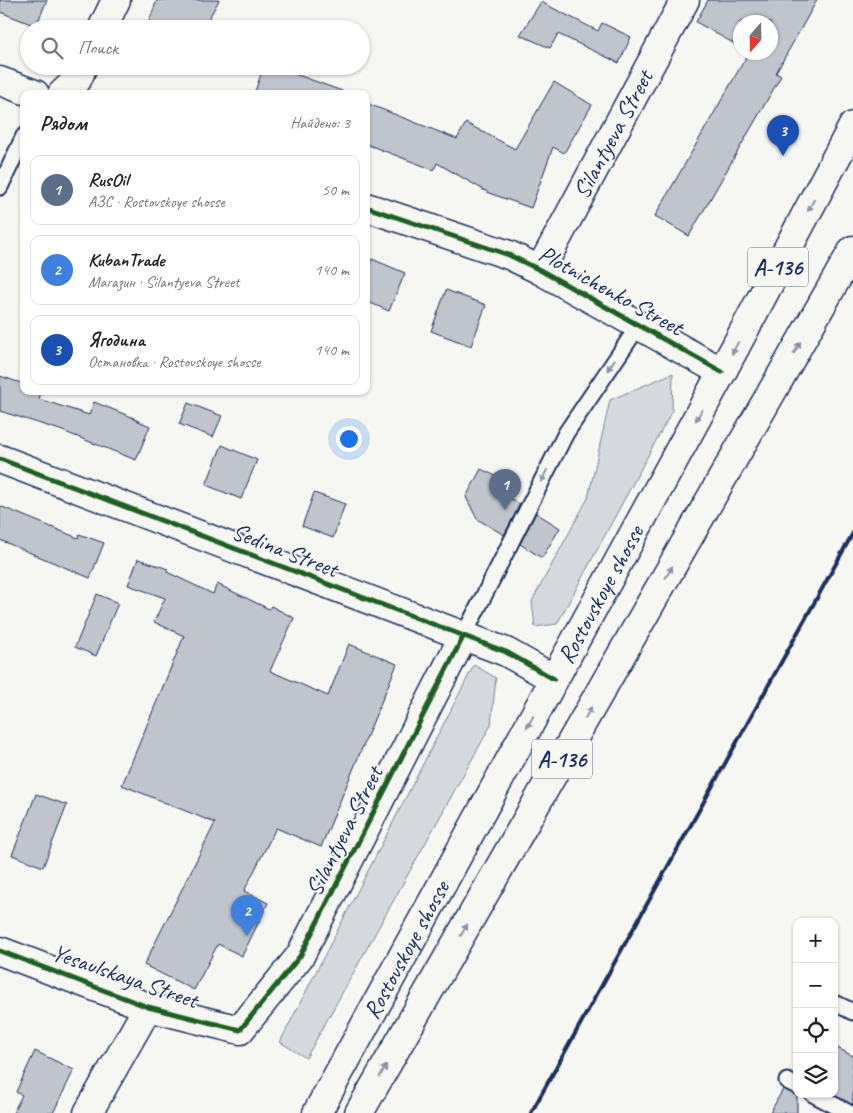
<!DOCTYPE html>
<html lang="ru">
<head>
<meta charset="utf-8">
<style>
	body { margin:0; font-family:Caveat,sans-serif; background:#f6f6f6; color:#222 }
	.controls { position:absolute; right:15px; bottom:15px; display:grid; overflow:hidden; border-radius:10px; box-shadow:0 1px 4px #0004 }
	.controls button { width:45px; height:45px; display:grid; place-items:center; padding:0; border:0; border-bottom:1px solid #e0e0e0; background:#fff; color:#222; font:25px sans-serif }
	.compass { position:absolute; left:733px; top:15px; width:45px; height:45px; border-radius:50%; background:#fff; box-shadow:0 1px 4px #0004; rotate:200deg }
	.you { position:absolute; left:348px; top:438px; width:18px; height:18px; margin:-12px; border:4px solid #fff; border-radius:50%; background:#1a73e8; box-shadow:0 0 0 8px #1a73e833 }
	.badge { display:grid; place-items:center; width:32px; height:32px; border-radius:50%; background:#b45309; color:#fff; font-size:16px; font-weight:700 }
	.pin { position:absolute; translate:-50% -41px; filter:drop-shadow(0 1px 2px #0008) }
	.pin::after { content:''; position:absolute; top:26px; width:18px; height:15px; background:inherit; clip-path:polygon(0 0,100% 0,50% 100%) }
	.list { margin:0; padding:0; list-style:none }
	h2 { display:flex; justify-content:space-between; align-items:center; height:65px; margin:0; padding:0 20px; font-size:21px }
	h2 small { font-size:16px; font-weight:400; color:#767676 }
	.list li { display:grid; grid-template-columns:32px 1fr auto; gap:15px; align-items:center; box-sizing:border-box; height:70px; margin:0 10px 10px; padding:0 10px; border:1px solid #e0e0e0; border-radius:10px }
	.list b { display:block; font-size:19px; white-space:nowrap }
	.list p { margin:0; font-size:16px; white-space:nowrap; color:#767676 }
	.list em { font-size:16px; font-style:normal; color:#767676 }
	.icon { flex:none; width:28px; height:28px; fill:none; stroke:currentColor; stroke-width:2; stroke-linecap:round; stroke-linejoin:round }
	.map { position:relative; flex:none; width:853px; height:1113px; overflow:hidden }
	.search { position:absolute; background:#fff; box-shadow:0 1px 4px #0004; left:20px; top:20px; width:350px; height:55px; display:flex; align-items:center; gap:12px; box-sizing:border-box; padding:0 18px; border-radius:28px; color:#767676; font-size:19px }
	.panel { position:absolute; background:#fff; box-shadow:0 1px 4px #0004; left:20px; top:90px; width:350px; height:305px; border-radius:10px }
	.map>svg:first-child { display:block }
	.green { fill:#d6d9dd; stroke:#78849e }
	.building { fill:#c0c4cd; stroke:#1b2f5e }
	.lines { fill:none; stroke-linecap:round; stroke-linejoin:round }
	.service-casing { stroke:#1b2f5e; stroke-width:19 }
	.minor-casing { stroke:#1b2f5e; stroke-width:31 }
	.trunk-casing { stroke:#1b2f5e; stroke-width:31 }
	.service { stroke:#f6f6f2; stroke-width:15 }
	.minor { stroke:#f6f6f2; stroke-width:28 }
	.trunk { stroke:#f6f6f2; stroke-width:28 }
	.rail { stroke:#1b2f5e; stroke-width:4 }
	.cycleway-casing { stroke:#f6f6f2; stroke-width:8 }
	.cycleway { stroke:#1b5e20; stroke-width:5 }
	.oneway { fill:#8892a8 }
	.labels { text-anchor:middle; stroke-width:4; stroke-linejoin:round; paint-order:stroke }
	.shield { fill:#f6f6f2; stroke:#5d6b8a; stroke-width:1 }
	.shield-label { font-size:22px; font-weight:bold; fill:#1b2f5e }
	.street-label { font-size:24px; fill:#1b2f5e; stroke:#f6f6f2 }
</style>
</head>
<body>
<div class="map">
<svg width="853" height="1113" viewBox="0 0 853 1113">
	<rect width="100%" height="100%" fill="#f6f6f2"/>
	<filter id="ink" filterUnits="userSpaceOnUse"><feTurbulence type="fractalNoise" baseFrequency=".02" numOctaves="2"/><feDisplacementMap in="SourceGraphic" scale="10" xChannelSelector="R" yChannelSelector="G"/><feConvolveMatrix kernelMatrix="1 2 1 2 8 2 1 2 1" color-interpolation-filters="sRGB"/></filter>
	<g filter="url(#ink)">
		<path class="green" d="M673 373 672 411 557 624 535 627 532 601 588 498 610 400Z
			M474 665 496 678 491 725 306 1058 280 1042Z"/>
		<path class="building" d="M0 0H47L36 26 0 12Z
			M157 0H219L203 29H146Z
			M708 0H817L776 73 781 76 689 236 655 216 749 52H770V22H740V47L696 22Z
			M541 2 598 31 602 23 631 37 619 63 558 34 550 48 520 35Z
			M264 66H273L342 91 341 94H254Z
			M554 82 592 105 564 153 553 147 531 208 489 193 437 163 434 170 366 144V103L457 139 466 123 515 149Z
			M372 259 405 273 389 311 366 301V273Z
			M446 290 486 305 471 346 431 331Z
			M0 376 24 384V391H41L39 399 89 415 94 402 134 418V419L150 426 136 460 60 430 0 411Z
			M188 403 222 416 213 437 179 424Z
			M222 445 257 460 241 499 206 485Z
			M481 469 502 479 495 489 520 504 504 535 477 519 466 497Z
			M314 493 345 504 333 538 302 526Z
			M0 506 78 538 79 534 104 543 90 578 0 540Z
			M536 513 560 528 542 558 520 544Z
			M138 559 168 569 167 572 213 594 217 584 269 609 271 606 294 618 270 671 328 696 349 644 397 664 321 847 276 828 244 891 268 903 242 956 218 944 194 990 144 965 215 823 122 785 184 636 154 622 165 598 128 585Z
			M97 594 118 603 96 656 75 647Z
			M36 794 67 805 43 867 12 855Z
			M834 1046 853 1056V1105L834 1095Z
			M35 1051 74 1070 53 1113H13L22 1095 16 1092Z
			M783 1089 797 1095V1113H770Z"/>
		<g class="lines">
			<g class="service-casing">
				<path id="service" d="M0 187 24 136
					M463 637 566 433 639 325
					M837 1004 853 1012
					M787 1081 797 1086
					M813 1094 849 1113"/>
			</g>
			<g class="minor-casing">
				<g id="minor">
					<path d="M102 29 116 0"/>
					<path d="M0 81 35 94"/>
					<path d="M62 94 77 80 83 66"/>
					<path d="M366 207 509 255 540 270 722 372"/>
					<path id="s1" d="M540 270 685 0"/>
					<path d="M0 459 506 652 554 679"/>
					<path d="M0 951 148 1007 240 1030 300 956 463 637"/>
					<path d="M88 1113 148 1007"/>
				</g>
			</g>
			<g class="trunk-casing">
				<g id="trunk">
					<path id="s2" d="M317 1113 722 372 853 126"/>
					<path d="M359 1113 853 250"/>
				</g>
			</g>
			<use href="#service" class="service"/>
			<use href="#minor" class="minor"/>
			<use href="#trunk" class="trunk"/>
			<path class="rail" d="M531 1113 853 533"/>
			<g class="cycleway-casing">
				<path id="cycleway" d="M366 207 509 255 540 270 722 372
					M0 459 506 652 554 679
					M0 951 148 1007 240 1030 300 956 463 637"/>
			</g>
			<use href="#cycleway" class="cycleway"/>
		</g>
		<defs><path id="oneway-solid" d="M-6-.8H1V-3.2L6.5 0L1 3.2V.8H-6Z" transform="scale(1.25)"/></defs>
		<g class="oneway">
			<use href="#oneway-solid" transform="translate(811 205) rotate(118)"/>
			<use href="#oneway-solid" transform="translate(735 348) rotate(118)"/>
			<use href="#oneway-solid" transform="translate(797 348) rotate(-60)"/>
			<use href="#oneway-solid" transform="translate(611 365) rotate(124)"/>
			<use href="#oneway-solid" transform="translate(699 415) rotate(119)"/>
			<use href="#oneway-solid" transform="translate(544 476) rotate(117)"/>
			<use href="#oneway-solid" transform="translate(669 572) rotate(-60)"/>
			<use href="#oneway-solid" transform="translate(588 713) rotate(-60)"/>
			<use href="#oneway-solid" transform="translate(530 722) rotate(119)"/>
			<use href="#oneway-solid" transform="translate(464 930) rotate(-60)"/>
			<use href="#oneway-solid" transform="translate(383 1071) rotate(-60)"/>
		</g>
	</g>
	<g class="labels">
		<g class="shield">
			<rect x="748" y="247.5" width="60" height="39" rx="4"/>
			<rect x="532" y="739.5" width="60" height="39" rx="4"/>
		</g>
		<g class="shield-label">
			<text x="778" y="275">А-136</text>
			<text x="562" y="767">А-136</text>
		</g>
		<g class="street-label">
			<text dy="8" stroke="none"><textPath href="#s1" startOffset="154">Silantyeva Street</textPath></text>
			<text transform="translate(611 290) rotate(29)" y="8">Plotnichenko Street</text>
			<text transform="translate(285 550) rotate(21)" y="8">Sedina Street</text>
			<text dy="8" stroke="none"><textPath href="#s2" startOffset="591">Rostovskoye shosse</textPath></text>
			<text transform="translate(344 831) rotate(-63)" y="8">Silantyeva Street</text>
			<text dy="8" stroke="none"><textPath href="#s2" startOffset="186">Rostovskoye shosse</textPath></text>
			<text transform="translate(125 976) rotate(19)" y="8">Yesaulskaya Street</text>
		</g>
	</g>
</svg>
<div class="controls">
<button>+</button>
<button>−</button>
<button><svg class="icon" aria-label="locate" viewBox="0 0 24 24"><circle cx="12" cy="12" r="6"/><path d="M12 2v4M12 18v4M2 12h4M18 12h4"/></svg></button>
<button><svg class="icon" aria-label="layers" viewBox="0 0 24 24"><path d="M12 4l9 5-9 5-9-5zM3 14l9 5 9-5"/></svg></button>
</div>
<svg class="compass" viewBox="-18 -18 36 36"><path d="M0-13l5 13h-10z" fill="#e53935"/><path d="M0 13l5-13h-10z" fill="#767676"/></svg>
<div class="you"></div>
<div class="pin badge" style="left:505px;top:510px;background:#5c6f8a">1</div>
<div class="pin badge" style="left:247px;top:936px;background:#3f7fe0">2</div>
<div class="pin badge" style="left:783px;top:156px;background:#1a4fb4">3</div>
<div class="search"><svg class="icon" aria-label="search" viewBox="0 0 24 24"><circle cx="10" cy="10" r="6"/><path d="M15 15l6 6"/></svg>Поиск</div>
<section class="panel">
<h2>Рядом<small>Найдено: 3</small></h2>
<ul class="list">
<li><span class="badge" style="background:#5c6f8a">1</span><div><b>RusOil</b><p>АЗС · Rostovskoye shosse</p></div><em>50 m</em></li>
<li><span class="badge" style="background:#3f7fe0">2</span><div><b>KubanTrade</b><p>Магазин · Silantyeva Street</p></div><em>140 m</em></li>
<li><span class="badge" style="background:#1a4fb4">3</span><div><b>Ягодина</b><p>Остановка · Rostovskoye shosse</p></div><em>140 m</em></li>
</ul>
</section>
</div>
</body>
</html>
